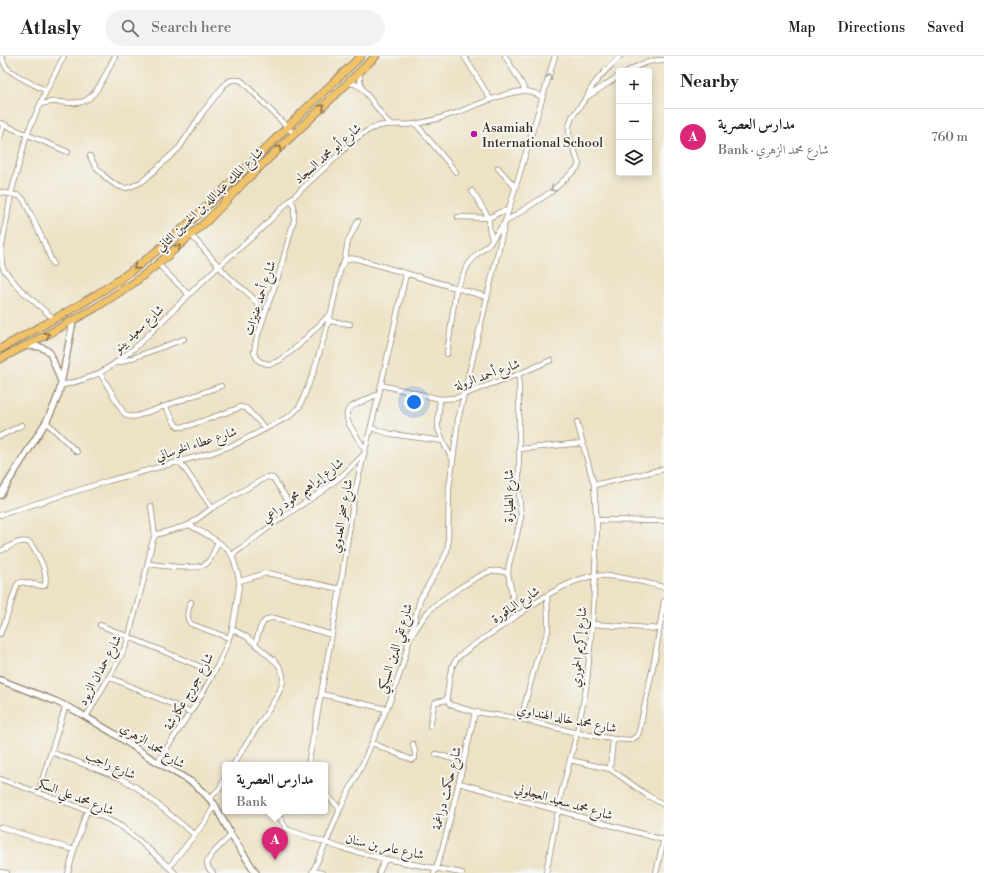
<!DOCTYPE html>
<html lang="en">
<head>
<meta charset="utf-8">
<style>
	body { margin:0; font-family:"Libre Bodoni",Amiri,serif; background:#f2f2f2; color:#202124 }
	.controls { position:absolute; right:12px; top:12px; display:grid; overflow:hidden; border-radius:4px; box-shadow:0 2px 10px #0003 }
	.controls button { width:36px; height:36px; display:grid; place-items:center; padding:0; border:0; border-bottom:1px solid #e0e0e0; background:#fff; color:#202124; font:20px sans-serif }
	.you { position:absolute; left:414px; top:346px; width:14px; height:14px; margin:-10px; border:3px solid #fff; border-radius:50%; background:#1a73e8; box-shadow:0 0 0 6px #1a73e833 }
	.badge { display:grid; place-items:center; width:26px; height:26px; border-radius:50%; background:#db2777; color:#fff; font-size:13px; font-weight:700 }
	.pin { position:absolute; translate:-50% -33px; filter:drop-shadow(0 1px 2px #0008) }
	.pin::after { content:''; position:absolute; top:21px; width:14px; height:12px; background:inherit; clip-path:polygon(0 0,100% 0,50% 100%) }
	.popup { position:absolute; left:222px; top:706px; width:106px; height:52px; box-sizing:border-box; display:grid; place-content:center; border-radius:4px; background:#fff; filter:drop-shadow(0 1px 3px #0005); font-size:13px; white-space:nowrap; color:#757577 }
	.popup b { font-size:15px; color:#202124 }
	.popup::after { content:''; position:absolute; left:50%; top:100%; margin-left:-8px; border:8px solid transparent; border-top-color:#fff }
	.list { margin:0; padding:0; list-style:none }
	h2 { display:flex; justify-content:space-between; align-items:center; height:52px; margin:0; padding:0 16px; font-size:17px }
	h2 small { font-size:13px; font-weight:400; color:#757577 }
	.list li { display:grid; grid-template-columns:26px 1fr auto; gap:12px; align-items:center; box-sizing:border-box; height:56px; padding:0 16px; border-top:1px solid #e0e0e0 }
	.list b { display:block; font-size:15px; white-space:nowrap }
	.list p { margin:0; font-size:13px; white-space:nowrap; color:#757577 }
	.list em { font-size:13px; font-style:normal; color:#757577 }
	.icon { flex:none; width:22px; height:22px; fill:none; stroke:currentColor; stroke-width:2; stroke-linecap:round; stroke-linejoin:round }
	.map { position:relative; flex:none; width:664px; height:817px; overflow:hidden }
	header { display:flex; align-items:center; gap:24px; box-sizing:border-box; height:56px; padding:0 20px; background:#fff; border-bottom:1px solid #e0e0e0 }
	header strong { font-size:19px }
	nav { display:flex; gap:22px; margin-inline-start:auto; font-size:14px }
	.search { width:280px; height:36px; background:#f2f2f2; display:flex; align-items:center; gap:10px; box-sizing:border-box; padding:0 14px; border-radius:22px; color:#757577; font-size:15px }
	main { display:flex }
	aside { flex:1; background:#fff }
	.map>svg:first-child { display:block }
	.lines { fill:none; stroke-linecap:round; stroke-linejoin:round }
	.minor-casing { stroke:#948672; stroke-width:6 }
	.tertiary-casing { stroke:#948672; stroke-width:8 }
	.trunk-casing { stroke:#948672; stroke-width:9 }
	.minor { stroke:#fff; stroke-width:4.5 }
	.tertiary { stroke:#fff; stroke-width:5.5 }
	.trunk { stroke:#f1c369; stroke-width:7 }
	.oneway { stroke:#a79f9a }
	.oneway2 { stroke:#8d6f40 }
	.poi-dot { fill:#b5179e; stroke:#f6f6f2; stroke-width:1.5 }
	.labels { text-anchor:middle; stroke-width:4; stroke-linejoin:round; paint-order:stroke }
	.poi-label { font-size:13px; fill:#3b2a1e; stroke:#f6f6f2; text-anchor:start }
	.street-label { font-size:13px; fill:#3b2a1e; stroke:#f6f6f2 }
</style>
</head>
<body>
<header>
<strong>Atlasly</strong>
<div class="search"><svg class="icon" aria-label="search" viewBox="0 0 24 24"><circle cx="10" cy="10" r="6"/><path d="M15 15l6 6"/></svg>Search here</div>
<nav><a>Map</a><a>Directions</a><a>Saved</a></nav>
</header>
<main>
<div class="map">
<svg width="664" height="817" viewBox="0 0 664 817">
	<rect width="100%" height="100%" fill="#f6f6f2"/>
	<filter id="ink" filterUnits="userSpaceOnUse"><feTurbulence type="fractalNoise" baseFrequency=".025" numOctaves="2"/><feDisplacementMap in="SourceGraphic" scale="8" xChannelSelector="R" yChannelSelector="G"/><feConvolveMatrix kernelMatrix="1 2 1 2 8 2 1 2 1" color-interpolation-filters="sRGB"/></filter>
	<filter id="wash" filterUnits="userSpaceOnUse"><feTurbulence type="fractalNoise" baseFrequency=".012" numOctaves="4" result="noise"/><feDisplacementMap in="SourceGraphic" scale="16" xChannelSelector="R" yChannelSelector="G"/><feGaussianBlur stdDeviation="0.9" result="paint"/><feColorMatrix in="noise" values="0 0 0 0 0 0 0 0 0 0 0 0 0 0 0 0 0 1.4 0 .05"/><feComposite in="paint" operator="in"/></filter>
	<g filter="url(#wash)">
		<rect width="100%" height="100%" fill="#ede2c5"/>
	</g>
	<g filter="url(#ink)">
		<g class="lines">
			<g class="minor-casing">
				<path id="minor" d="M2 0C2 5 4 8 7 12 14 20 36 29 46 35
					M464 0 491 44
					M505 0 526 35
					M360 15V24L362 32 389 68
					M628 15C639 9 651 3 664 4
					M348 27 355 28 362 32
					M588 39C593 25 610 11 620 0
					M41 48C47 47 52 45 59 46 66 46 74 48 81 46 97 43 108 13 115 0
					M0 67 68 96
					M416 68 456 116
					M0 81 4 68
					M90 100C94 111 112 131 125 132 131 132 137 128 143 125L179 92 203 56 224 29 231 24H240L243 26 294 78
					M498 112 515 131
					M472 135 489 162V171L492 184
					M0 136 20 140 24 144 42 182 53 208
					M291 143 294 151V164L279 218 267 251 256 285 254 296 256 301 259 305 264 307 269 308 274 307 280 304 299 289 330 258
					M458 161 489 162 500 156 508 154
					M191 179C204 193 216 208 229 221 245 237 257 238 263 263
					M344 206 348 185 358 165
					M158 208 189 239
					M54 263 20 233 4 214 2 209 1 195 11 138 27 78 46 35 64 0
					M329 265 350 268
					M447 298 456 233 468 209 476 199 488 189 505 166 555 0
					M119 307 184 283
					M100 317 123 356C127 361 131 361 137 360L221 330
					M381 329 440 343 456 342 483 331 519 318 551 304
					M60 330C70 327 81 325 90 321 108 314 122 302 137 290 164 263 191 236 219 210 233 198 248 185 262 172 284 150 306 128 330 107 343 95 354 81 371 73 385 66 401 70 416 68 431 65 445 61 459 56 476 49 509 35 525 35 531 35 537 38 542 41
					M165 350 176 369 179 371 188 370 236 353 240 351 246 352 265 372
					M46 366 77 396
					M371 372 391 378 443 385
					M0 380 22 369
					M519 393 583 387
					M365 394 349 368C342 353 352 350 363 345 369 342 374 340 379 338
					M453 404 458 364 505 166 551 136 577 112 579 108 569 79V70L572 61 587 41 619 20
					M180 406 212 452
					M594 429 664 413
					M151 450 155 479
					M0 459 108 425 214 396 236 388 290 360 300 350 314 315 331 257 341 211C348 199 353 202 364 205L487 241
					M597 464 664 465
					M0 495C10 491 20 482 30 487 38 498 48 515 45 529L43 530 22 526 19 527 17 529 5 566 0 578
					M232 499 283 461 324 434 345 417 364 398
					M148 508C160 509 198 515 206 508 212 503 215 493 218 486
					M240 525 266 517 272 518 340 533
					M664 531C645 527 611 517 592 520 557 528 527 553 498 573 486 581 465 593 456 604 450 612 449 623 448 633 447 639 445 645 451 649L475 656 521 663 577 677 613 683 631 684 637 680 639 676 655 601 664 545
					M191 546C188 554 185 561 191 568L229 582
					M516 560 508 517 509 508 516 482 521 461 519 437V318
					M592 568 660 573
					M100 569 213 616
					M232 573 247 581 277 607C287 620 283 629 276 642L233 709
					M412 579C417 571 422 563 428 556 437 546 480 517 492 515 498 514 503 516 508 517
					M255 588C259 578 260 561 274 562L332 579
					M109 621 190 656
					M321 638 386 653
					M86 661 120 602 127 587 146 515 152 487 155 479 189 469 212 452 267 421 273 422 294 454
					M521 663 536 606 548 575V563L547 540
					M430 671 434 648 436 646 447 644
					M372 687 412 704 415 702V697L413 688
					M51 696 120 722 136 731 195 779
					M436 698 464 706
					M570 704 610 713 647 739 664 749
					M158 706C184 663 218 622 232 573 235 559 237 544 239 530 240 524 238 518 236 512 235 508 234 504 232 500 226 488 202 476 189 469
					M308 709 321 638 340 533 355 435 379 338 406 218
					M610 713 613 683
					M0 723 87 754 111 765 122 771 137 783 160 803 175 817
					M459 727 664 784
					M38 737 66 649
					M325 737 340 753
					M210 742 220 732 225 722
					M276 755 286 772 289 774 341 792 385 803 462 817
					M0 771 74 794
					M169 811 205 766 215 749
					M313 815 322 817
					M0 816 7 817
					M68 817 74 794 87 754
					M213 817 208 812 207 806 212 798 231 779
					M312 817 326 787 340 753 363 707 390 645 402 611 418 551 420 543 443 504 447 495 448 488 449 432 453 404 445 390 438 372V364L440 343
					M379 817 385 803
					M434 817C442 797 447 776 452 755 460 722 468 689 475 656
					M546 817 561 738 577 677 586 633 588 615 593 556 597 473 596 456 594 429 577 366
					M656 817 664 783"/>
			</g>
			<g class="tertiary-casing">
				<path id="tertiary" d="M27 290C36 290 43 290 50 297L61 325
					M0 439 46 366 54 350 59 337 64 313 73 265
					M0 624 55 645 76 655 113 677 149 701 193 727 205 738 215 749 231 779 256 817"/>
			</g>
			<g class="trunk-casing">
				<path id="trunk" d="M0 293C46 267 93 244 135 212 179 179 216 141 254 104 289 69 325 34 361 0
					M0 303 52 276 95 252 132 228 158 208 208 164 245 125 376 0"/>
			</g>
			<use href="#minor" class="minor"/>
			<use href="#tertiary" class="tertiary"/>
			<use href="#trunk" class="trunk"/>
		</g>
		<defs><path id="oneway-chevron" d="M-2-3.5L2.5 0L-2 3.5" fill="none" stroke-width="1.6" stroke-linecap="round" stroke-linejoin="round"/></defs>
		<g class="oneway">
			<use href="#oneway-chevron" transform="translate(549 21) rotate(-73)"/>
			<use href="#oneway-chevron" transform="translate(553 133) rotate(142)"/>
		</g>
		<g class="oneway2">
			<use href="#oneway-chevron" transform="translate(322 51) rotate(-43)"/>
			<use href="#oneway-chevron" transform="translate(279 92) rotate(-44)"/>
			<use href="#oneway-chevron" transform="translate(178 191) rotate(-41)"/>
			<use href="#oneway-chevron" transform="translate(136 211) rotate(143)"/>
			<use href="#oneway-chevron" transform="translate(47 279) rotate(-28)"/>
		</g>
	</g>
	<circle class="poi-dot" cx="474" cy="78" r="4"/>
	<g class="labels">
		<g class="poi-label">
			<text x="482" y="76">Asamiah<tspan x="482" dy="15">International School</tspan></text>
		</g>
		<g class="street-label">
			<text transform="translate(327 97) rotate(-41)" y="5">شارع أبو محمد السجاد</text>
			<text transform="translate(209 143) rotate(-44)" y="5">شارع الملك عبدالله بن الحسين الثاني</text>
			<text transform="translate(259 242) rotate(-72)" y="5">شارع أحمد عنيزات</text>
			<text transform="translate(138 272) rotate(-43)" y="5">شارع سعيد بينو</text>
			<text transform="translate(487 318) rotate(-20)" y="5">شارع أحمد الرولة</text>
			<text transform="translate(196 387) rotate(-18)" y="5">شارع عطاء الخرساني</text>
			<text transform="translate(302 434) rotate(-37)" y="5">شارع إبراهيم محمود راعي</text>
			<text transform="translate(508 440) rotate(-90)" y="5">شارع الطيارة</text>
			<text transform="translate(341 460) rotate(-80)" y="5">شارع صخر العدوي</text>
			<text transform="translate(515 548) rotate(-34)" y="5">شارع الباقورة</text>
			<text transform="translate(578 591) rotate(-85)" y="5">شارع إكريم الحموري</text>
			<text transform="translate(394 592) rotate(-73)" y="5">شارع تقي الدين السبكي</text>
			<text transform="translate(99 614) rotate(-62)" y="5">شارع حمدان الزيود</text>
			<text transform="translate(188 635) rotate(-60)" y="5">شارع جورج عكارشة</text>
			<text transform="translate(567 662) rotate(11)" y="5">شارع محمد خالد الهنداوي</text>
			<text transform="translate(153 689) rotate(32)" y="5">شارع محمد الزهري</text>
			<text transform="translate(111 708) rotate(24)" y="5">شارع راجب</text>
			<text transform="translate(446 732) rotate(-76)" y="5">شارع حكمت دراغمة</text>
			<text transform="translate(76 740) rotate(21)" y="5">شارع محمد علي السكر</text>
			<text transform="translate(564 745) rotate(16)" y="5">شارع محمد سعيد العجلوني</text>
			<text transform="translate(385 790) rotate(12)" y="5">شارع عامر بن سنان</text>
		</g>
	</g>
</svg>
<div class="controls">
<button>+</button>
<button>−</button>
<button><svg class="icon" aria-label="layers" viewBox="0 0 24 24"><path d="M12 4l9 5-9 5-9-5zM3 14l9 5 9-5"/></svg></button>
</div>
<div class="you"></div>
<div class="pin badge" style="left:275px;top:804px">A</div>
<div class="popup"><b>مدارس العصرية</b>Bank</div>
</div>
<aside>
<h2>Nearby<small></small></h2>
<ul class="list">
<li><span class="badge">A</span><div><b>مدارس العصرية</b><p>Bank · شارع محمد الزهري</p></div><em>760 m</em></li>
</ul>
</aside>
</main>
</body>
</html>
